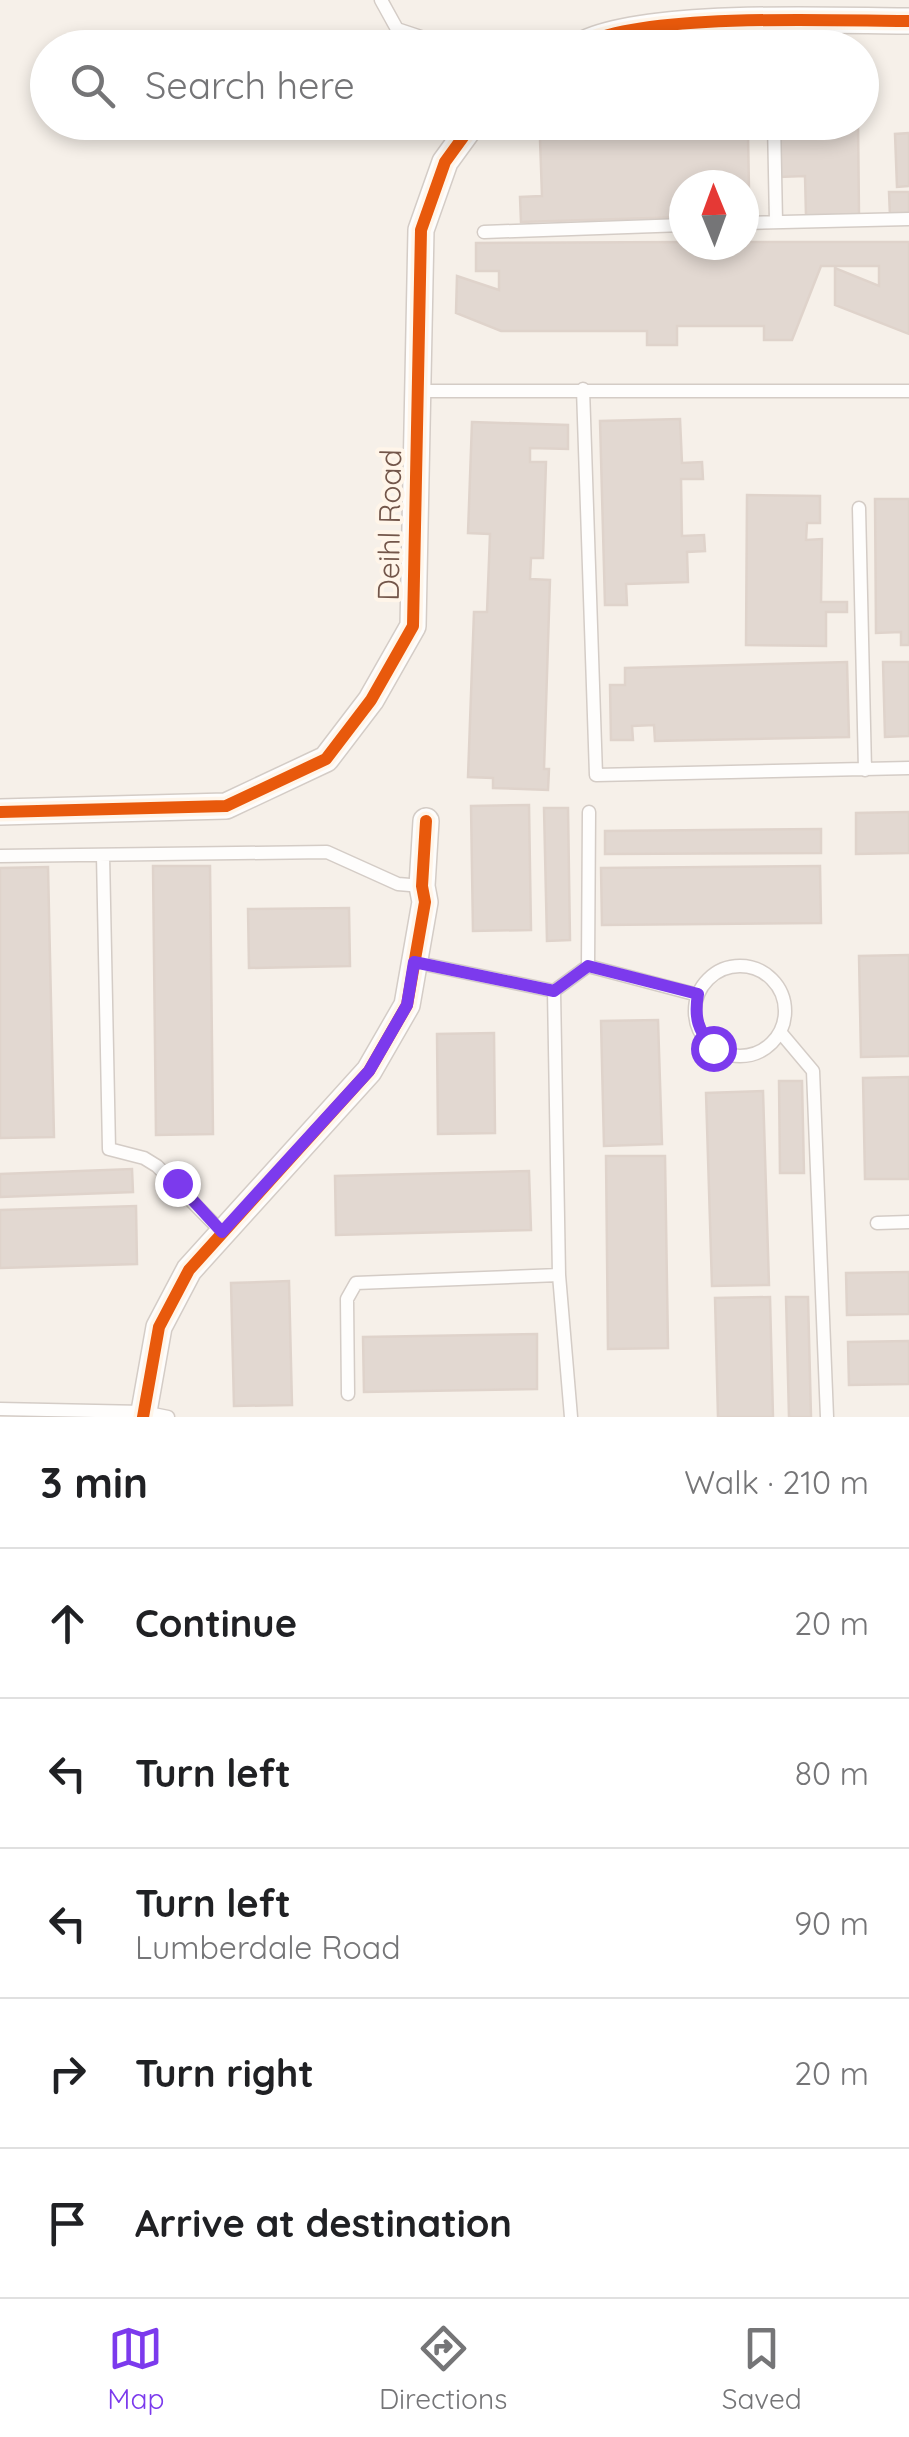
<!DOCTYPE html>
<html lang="en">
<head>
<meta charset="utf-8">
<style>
	body { margin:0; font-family:Quicksand,sans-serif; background:#f2f2f2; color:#202124 }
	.compass { position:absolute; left:669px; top:170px; width:90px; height:90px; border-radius:50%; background:#fff; box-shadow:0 5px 15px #0003; rotate:359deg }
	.stop { position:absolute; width:30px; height:30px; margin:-22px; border:8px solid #7c3aed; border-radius:50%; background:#fff }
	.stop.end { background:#7c3aed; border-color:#fff; box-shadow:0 2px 10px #0008 }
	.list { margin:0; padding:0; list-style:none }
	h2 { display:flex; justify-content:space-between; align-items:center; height:130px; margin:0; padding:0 40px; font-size:42px }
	h2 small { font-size:32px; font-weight:400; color:#757577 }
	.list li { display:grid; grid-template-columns:65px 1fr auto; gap:30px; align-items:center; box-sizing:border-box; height:150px; padding:0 40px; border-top:2px solid #e0e0e0 }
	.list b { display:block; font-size:38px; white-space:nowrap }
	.list p { margin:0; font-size:32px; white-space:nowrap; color:#757577 }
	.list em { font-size:32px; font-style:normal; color:#757577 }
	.icon { flex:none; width:55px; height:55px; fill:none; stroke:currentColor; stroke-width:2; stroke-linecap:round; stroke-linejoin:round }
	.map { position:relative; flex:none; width:909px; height:1417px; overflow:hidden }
	.search { position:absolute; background:#fff; box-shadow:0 5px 15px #0003; left:30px; right:30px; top:30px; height:110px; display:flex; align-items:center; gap:25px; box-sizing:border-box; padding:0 35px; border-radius:55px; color:#757577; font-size:38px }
	.sheet { height:880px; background:#fff }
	nav { display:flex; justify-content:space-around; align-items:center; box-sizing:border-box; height:140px; border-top:2px solid #e0e0e0; background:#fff; font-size:28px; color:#757577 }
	nav a { display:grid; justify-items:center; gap:5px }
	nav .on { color:#7c3aed }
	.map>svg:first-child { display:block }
	.building { fill:#e2d8d1; stroke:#dfd3cb; stroke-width:2.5 }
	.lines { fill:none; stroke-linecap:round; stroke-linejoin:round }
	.service-casing { stroke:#d4ccc6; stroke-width:15 }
	.minor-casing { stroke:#d4ccc6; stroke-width:28 }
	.service { stroke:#fefdfc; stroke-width:12 }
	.minor { stroke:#fefdfc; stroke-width:25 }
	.cycleway-casing { stroke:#fff5e9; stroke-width:19 }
	.cycleway { stroke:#e8590c; stroke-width:12 }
	.route { stroke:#7c3aed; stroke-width:12 }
	.labels { text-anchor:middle; stroke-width:8; stroke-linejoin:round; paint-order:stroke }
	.street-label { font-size:30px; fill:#73564a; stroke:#fff5e9 }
</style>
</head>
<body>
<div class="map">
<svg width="909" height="1417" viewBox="0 0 909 1417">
	<rect width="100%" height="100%" fill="#f6f0e9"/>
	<path class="building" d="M862 70H870V102H862Z
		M556 122H586V139L613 138 612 122H645V137L748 134 749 190 744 191V185H684V217L521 222 520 197 542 196 540 139H556Z
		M777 122H858L859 214 806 216 805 176 779 177Z
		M909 133V186L897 187 895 134Z
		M889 192H909V216H890Z
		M684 242V245H744V242H909V334L835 305V268L879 286V266H821L792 340H764V326H677V345H647V331H501L456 313 457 276 499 290V271H476V243Z
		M680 419 682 463 702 462 703 479H681L682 536 704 535 705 551 687 552 688 582 626 584 627 605H605L600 421Z
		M472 422 568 425V449L530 448V462H546L543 558H531L530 579 550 580 544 769H549L548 790 493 788V778L468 777 474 612H487L490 534 468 533Z
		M747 495 820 496V523H807L806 540 822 539 821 602H847V612H826V646L746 645Z
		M875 499H909V645H901V632L876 633Z
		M847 662 849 737 655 741 654 725 632 726 633 740H611L610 685H625V668Z
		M883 662H909V736L885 737Z
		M529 805 531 930 473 931 471 806Z
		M544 808H568L570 940 547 941Z
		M909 812V853L856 854V813Z
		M821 829V853L605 854V831Z
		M153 866H210L213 1134 156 1135Z
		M820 866 821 923 602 925 601 868Z
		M48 867 54 1137 0 1138V868Z
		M349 908 350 966 249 968 248 909Z
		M909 955V1056L861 1057 859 956Z
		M658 1020 662 1144 604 1146 601 1021Z
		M494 1033 495 1133 438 1134 437 1034Z
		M909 1077V1179H865L863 1078Z
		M779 1081H802L804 1173H780Z
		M763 1091 769 1285 712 1286 706 1093Z
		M606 1156H665L668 1348 608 1349Z
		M132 1169 133 1192 0 1197V1174Z
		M529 1171 531 1230 336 1235 335 1176Z
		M136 1206 137 1264 0 1268V1210Z
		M909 1272V1314L847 1315 846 1273Z
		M289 1281 292 1405 234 1406 231 1283Z
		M770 1297 773 1417H718L715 1298Z
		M786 1297H808L811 1417H789Z
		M537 1334V1389L364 1392 363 1337Z
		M909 1341V1384L849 1385 848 1342Z"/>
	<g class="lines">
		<g class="service-casing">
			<path id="service" d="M381 0 397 29 454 48
				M772 22V48
				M774 122 776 222
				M744 223 909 219
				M484 232 684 225
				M583 389 596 775 909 768
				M418 391H909
				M859 508 865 770
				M103 855 109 1149 144 1158 157 1166 222 1232
				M0 856 327 852 398 884 422 886
				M414 962 554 991
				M588 966 589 812
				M695 1011a45 45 0 1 1 90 0a45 45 0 1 1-90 0Z
				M781 1033 813 1071 827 1417
				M877 1223 909 1222
				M348 1394 347 1299 356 1283 559 1275
				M0 1409 143 1412 168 1417
				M571 1417 559 1275 554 991 588 966 698 995"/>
		</g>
		<g class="minor-casing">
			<path id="minor" d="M576 48C633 11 834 21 909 21
				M0 812 226 806 326 759 371 700 413 626 421 230 445 162 474 122
				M143 1417 159 1327 189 1270 369 1071 407 1005 425 902 422 886 426 821"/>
		</g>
		<use href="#service" class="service"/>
		<use href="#minor" class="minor"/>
		<g class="cycleway-casing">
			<path id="cycleway" d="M576 48C633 11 834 21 909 21
				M0 812 226 806 326 759 371 700 413 626 421 230 445 162 474 122
				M143 1417 159 1327 189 1270 369 1071 407 1005 425 902 422 886 426 821"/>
		</g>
		<use href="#cycleway" class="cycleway"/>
	</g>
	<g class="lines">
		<path class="route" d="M177 1183 222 1232 369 1071 407 1005 414 962 554 991 588 966 698 994C694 1018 698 1030 713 1048"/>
	</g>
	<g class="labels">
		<g class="street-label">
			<text transform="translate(390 525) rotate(-89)" y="10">Deihl Road</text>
		</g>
	</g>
</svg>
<svg class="compass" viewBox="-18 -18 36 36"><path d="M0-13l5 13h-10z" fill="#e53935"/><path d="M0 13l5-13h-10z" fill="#757577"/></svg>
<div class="stop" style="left:713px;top:1048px"></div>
<div class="stop end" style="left:177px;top:1183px"></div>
<div class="search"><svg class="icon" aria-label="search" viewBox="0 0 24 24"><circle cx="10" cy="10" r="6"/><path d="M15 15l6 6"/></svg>Search here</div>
</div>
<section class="sheet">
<h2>3 min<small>Walk · 210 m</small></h2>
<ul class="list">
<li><svg class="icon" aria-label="ahead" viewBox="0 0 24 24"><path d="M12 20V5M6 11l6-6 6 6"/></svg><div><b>Continue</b></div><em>20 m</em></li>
<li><svg class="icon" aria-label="left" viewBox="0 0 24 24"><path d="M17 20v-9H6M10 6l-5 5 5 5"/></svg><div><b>Turn left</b></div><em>80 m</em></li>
<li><svg class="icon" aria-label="left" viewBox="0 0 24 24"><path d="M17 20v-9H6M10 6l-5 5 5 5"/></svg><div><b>Turn left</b><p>Lumberdale Road</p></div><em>90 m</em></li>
<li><svg class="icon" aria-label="right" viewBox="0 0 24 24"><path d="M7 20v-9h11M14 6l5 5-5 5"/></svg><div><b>Turn right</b></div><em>20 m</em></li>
<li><svg class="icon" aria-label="arrive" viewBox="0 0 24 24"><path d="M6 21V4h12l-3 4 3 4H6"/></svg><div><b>Arrive at destination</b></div></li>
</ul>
</section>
<nav>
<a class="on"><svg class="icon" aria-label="map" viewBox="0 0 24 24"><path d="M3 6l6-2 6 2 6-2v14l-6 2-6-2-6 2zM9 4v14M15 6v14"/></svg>Map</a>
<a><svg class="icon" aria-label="directions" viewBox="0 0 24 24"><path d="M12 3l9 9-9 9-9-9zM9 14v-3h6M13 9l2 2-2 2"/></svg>Directions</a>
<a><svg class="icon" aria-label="saved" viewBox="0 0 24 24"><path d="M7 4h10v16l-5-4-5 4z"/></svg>Saved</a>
</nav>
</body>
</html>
